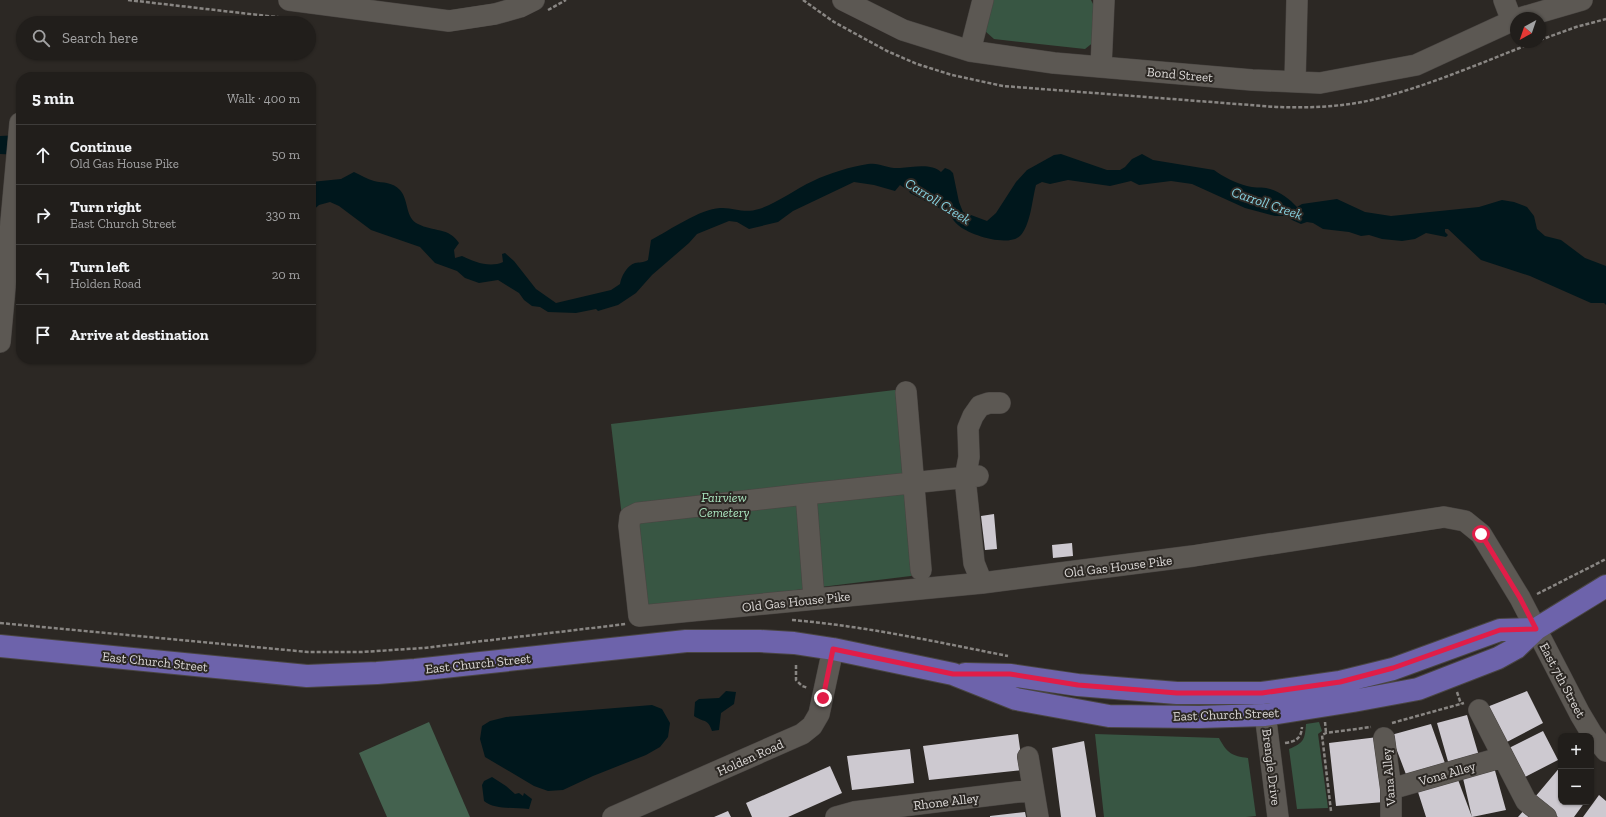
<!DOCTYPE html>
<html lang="en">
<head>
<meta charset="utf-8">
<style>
	body { margin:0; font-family:"Zilla Slab",serif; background:#292724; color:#f1f3f6 }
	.controls { position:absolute; right:12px; bottom:12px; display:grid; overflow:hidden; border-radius:8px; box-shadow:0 1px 3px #0004 }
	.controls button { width:36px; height:36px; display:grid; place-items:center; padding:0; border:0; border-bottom:1px solid #3e3c3a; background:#211e1b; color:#f1f3f6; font:20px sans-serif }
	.compass { position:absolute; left:1510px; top:12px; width:36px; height:36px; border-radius:50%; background:#211e1b; box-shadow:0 1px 3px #0004; rotate:220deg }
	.stop { position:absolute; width:12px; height:12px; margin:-9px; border:3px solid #e11d48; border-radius:50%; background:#fff }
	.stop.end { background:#e11d48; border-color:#fff; box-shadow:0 1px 4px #0008 }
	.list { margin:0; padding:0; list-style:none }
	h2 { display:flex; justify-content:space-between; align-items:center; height:52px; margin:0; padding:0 16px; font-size:17px }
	h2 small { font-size:13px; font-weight:400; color:#a2a2a3 }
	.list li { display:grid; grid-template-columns:26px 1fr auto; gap:12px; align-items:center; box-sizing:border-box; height:60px; padding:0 16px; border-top:1px solid #3e3c3a }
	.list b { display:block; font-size:15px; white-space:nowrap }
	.list p { margin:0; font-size:13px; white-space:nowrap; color:#a2a2a3 }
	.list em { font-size:13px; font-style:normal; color:#a2a2a3 }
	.icon { flex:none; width:22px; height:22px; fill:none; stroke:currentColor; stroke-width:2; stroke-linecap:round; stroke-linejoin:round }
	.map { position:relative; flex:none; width:1606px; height:817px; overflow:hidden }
	.search { position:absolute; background:#211e1b; box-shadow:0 1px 3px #0004; left:16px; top:16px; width:300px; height:44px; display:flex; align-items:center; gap:10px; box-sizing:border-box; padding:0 14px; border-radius:22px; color:#a2a2a3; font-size:15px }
	.panel { position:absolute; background:#211e1b; box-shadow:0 1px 3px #0004; left:16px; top:72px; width:300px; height:292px; border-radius:16px }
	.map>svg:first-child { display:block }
	.green { fill:#385643 }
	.forest { fill:#44624f }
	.water { fill:#00171c }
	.building { fill:#cdc9d0 }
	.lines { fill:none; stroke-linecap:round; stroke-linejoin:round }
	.minor-casing { stroke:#494542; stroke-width:22 }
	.major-casing { stroke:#494542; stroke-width:24 }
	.path { stroke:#898683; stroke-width:2.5; stroke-dasharray:4 2; stroke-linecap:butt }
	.minor { stroke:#5c5853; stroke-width:21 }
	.major { stroke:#6d63ab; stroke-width:22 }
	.route { stroke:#e11d48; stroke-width:5 }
	.labels { text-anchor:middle; stroke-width:4; stroke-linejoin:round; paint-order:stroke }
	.street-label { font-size:13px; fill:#dcd9d7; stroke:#2c2824 }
	.park-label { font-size:13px; font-style:italic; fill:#aae4bf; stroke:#2c2824 }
	.water-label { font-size:14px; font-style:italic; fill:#87d2e1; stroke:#2c2824 }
</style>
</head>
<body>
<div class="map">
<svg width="1606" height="817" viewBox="0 0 1606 817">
	<rect width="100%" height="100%" fill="#2c2824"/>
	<path class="green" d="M993 0H1091L1097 12 1095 41 1085 49 994 39 985 31Z
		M911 388 927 574 633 610 611 424Z
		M1319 722 1322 731 1318 734 1328 808 1297 809 1289 749C1304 743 1305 739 1306 724Z
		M1095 734 1219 738C1227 753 1232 756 1248 758L1256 816 1246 817H1104Z"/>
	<path class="forest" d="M429 722 470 817H387L359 753Z"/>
	<path class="water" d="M21 135V155L0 154V136Z
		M1061 154 1107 170H1120L1125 167 1132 159 1142 154 1153 160 1214 170C1223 177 1236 183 1247 186 1253 188 1260 187 1266 188 1278 190 1289 198 1297 207L1302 204 1337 199 1365 212 1391 216 1479 207 1502 200 1514 202 1527 207 1534 216 1537 229 1545 236 1561 240 1585 258 1606 266V305L1604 303H1591L1530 276 1481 260 1448 229H1445V232L1448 235 1446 237 1426 233 1415 239 1402 241 1382 239 1369 235 1361 236 1349 232 1323 229 1313 223 1307 222 1301 224 1292 220 1287 216H1275L1245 208 1192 184 1171 181 1139 185 1131 181 1110 186 1068 180 1050 184 1042 182 1036 185C1032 200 1031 223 1021 235 1009 248 969 235 958 225 952 220 950 213 943 210 932 204 921 199 910 193L909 191 900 185 895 191 874 185 854 182 793 211 778 222 749 229 737 222 729 221 697 234 689 243 652 275 636 293 618 305 598 311 596 309 576 313 548 312 540 307 532 306 524 300 519 293 498 280 479 283 465 278 457 271 435 263 420 247 371 230 339 206 330 202 319 205 311 212V182L341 179 354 172C361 175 367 179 374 181 383 183 393 182 400 190 409 200 405 218 418 224 433 232 449 227 459 243L454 250 455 258 462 256C474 262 490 268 503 262L502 254 505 253 514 261 536 289 556 303 611 290 620 284C621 277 627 265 635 263 640 262 643 263 648 260L651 240C670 230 700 209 720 208 734 207 743 214 759 209 778 203 795 189 813 181 829 173 850 167 868 164 880 162 887 169 900 168 913 167 932 163 941 172L945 168 950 170 953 173 959 202 963 212 987 221 996 213 1016 182 1027 170 1054 155Z
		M726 691 736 692 734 704 721 713 719 730 712 731C708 718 704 723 694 716L695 702 699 699 719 698Z
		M652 705 662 709 670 723 668 737 660 747 646 755 593 776 563 790 548 791 534 786 485 757 480 739 482 726 490 721 506 717Z
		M492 777 506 786 515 794 519 793 523 796 524 793 532 799 529 809C514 807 494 810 484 801L482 785 484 781Z"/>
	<path class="building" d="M994 514 997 549 985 550 981 516Z
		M1072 543 1073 556 1053 558 1052 545Z
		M1527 691 1543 723 1505 743 1487 707Z
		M1467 715 1479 756 1449 765 1437 723Z
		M1431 724 1446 766 1407 777 1391 735Z
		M1543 731 1558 760 1523 778 1507 749Z
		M1018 734 1023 770 929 780 923 746Z
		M1378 737 1384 802 1336 806 1329 743Z
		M1084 741 1096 817H1061L1052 748Z
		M910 749 914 783 852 790 847 756Z
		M830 766 842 793 788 817H752L746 803Z
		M1561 766V802H1585L1574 817H1558L1535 797Z
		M1494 767 1506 810 1472 817 1462 774Z
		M1457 777 1472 817H1426L1418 792Z
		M1599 795 1606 801V817H1583Z
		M1525 809 1534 817H1518Z
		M728 811 731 817H714Z
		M1025 812 1026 817H990V816Z"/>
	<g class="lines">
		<g class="minor-casing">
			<path id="minor" d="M289 0 449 21 495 14 520 7 534 0
				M843 0 903 30 970 51 1054 63 1252 80 1320 83 1416 65 1516 19
				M1504 0 1512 21
				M1520 18 1582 0
				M970 51 983 0
				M1101 67 1104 0
				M1295 82 1297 0
				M0 342 20 123
				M906 392 921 570
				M806 494 978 476
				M982 583 974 563 965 478 969 457 968 428 973 416 980 406 989 403H1000
				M814 599 806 494 638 513 630 517 629 526 639 616 982 583 1193 556 1444 517 1465 521 1481 534 1520 598 1580 714 1592 734 1606 751
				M1263 697 1278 817
				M1479 710 1526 801 1546 817
				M1384 738 1391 789V817
				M1028 757 1038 817
				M1391 789 1503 757
				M613 817 802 734 812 726 819 714 833 649
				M836 817 854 812 1033 790"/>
		</g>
		<g class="major-casing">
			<path id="major" d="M0 646 307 676 377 673 415 670 686 641H760L794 643 833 649 953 674 1016 699 1109 716 1199 717 1265 715 1353 701 1418 689 1498 658 1516 648 1536 629 1606 586
				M965 674 1010 675 1078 685 1177 693H1262L1340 682 1393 669 1500 630 1536 629"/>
		</g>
		<path class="path" d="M128 0 285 18
			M803 0 834 22 887 51 917 64 952 75 1003 86 1276 107C1310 108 1343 107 1376 99 1431 85 1483 62 1535 42
			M548 10 566 0
			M1540 40 1576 27 1606 19
			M1537 594 1606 559
			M792 620C865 626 937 642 1008 656
			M0 623 308 652H361L424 648 626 624
			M796 665V680L802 686 808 688
			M1457 692 1461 704
			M1325 722 1326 733
			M1392 723 1464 703
			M1285 743C1296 741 1301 739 1302 727
			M1331 811 1322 735 1326 733 1371 727"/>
		<use href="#minor" class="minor"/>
		<use href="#major" class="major"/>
	</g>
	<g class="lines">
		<path class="route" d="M823 698 833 649 953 674H1010L1078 685 1177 693H1262L1340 682 1393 668 1500 630 1536 629 1520 598 1481 534"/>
	</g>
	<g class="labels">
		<g class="street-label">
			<text transform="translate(1180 74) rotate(5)" y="5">Bond Street</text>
			<text transform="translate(1118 566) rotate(-7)" y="5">Old Gas House Pike</text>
			<text transform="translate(796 601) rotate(-6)" y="5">Old Gas House Pike</text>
			<text transform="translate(155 661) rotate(6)" y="5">East Church Street</text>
			<text transform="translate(478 663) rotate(-6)" y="5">East Church Street</text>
			<text transform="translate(1563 680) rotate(62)" y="5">East 7th Street</text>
			<text transform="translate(1226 714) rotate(-2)" y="5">East Church Street</text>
			<text transform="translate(750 757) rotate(-24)" y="5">Holden Road</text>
			<text transform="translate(1272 767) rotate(83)" y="5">Brengle Drive</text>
			<text transform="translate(1447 773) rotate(-16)" y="5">Vona Alley</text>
			<text transform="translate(1388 777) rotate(-95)" y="5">Vana Alley</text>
			<text transform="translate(946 801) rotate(-7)" y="5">Rhone Alley</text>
		</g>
		<g class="park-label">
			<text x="724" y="502">Fairview<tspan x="724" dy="15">Cemetery</tspan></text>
		</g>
		<g class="water-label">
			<text transform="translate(938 201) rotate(32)" y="5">Carroll Creek</text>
			<text transform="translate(1267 203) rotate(19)" y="5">Carroll Creek</text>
		</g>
	</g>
</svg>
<div class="controls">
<button>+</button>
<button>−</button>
</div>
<svg class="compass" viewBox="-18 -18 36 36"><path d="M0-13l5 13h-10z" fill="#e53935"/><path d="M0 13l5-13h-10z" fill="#a2a2a3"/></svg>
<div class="stop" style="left:1481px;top:534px"></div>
<div class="stop end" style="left:823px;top:698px"></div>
<div class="search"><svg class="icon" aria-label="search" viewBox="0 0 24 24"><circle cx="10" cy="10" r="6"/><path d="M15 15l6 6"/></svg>Search here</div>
<section class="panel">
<h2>5 min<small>Walk · 400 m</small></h2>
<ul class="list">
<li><svg class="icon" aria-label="ahead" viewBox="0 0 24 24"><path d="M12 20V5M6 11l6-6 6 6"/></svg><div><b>Continue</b><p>Old Gas House Pike</p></div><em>50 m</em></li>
<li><svg class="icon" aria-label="right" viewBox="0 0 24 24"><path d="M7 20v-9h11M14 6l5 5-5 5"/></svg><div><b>Turn right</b><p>East Church Street</p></div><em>330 m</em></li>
<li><svg class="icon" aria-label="left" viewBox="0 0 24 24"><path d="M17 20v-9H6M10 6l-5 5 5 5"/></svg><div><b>Turn left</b><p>Holden Road</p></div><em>20 m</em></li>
<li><svg class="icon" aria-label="arrive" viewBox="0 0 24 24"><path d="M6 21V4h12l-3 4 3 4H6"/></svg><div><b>Arrive at destination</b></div></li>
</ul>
</section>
</div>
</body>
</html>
